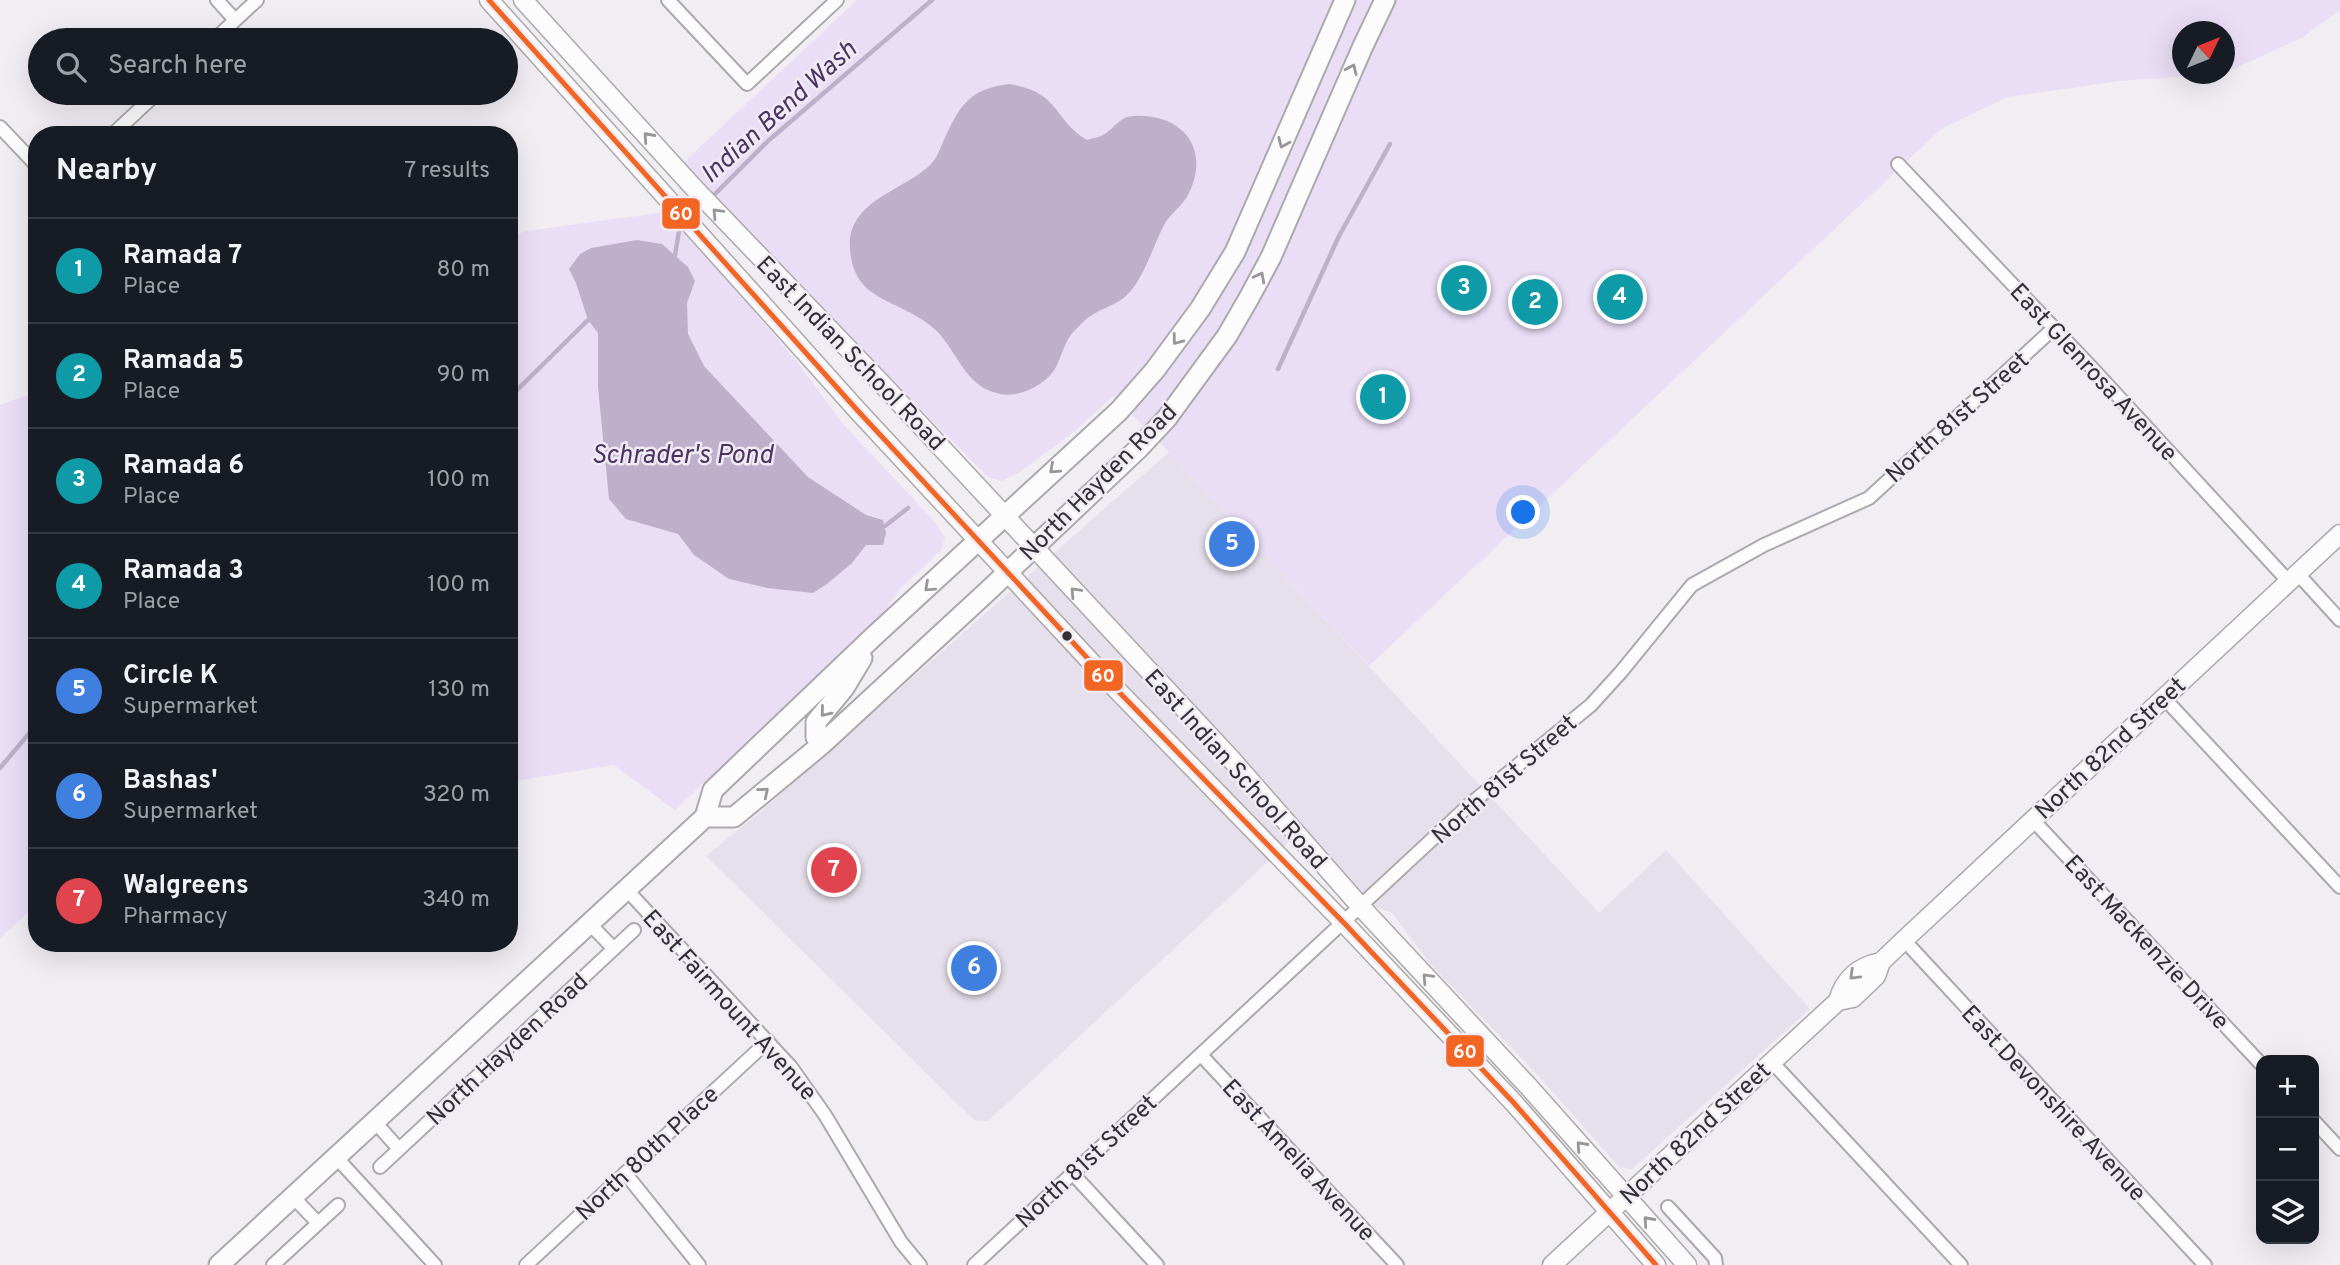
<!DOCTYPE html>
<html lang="en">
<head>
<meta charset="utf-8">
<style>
	body { margin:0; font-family:Overpass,sans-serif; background:#20242c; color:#f1f3f6 }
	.controls { position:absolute; right:21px; bottom:21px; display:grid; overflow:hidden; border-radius:14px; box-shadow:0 7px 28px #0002 }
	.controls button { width:63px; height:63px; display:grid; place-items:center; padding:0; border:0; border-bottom:2px solid #363941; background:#171b24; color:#f1f3f6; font:35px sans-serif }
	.compass { position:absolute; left:2172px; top:21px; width:63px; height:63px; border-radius:50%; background:#171b24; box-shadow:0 7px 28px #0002; rotate:47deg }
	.you { position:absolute; left:1524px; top:513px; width:24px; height:24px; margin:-18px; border:5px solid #fff; border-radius:50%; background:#1a73e8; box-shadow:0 0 0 10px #1a73e833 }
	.badge { display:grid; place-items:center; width:46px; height:46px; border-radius:50%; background:#b45309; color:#fff; font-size:23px; font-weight:700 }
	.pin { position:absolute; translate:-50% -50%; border:4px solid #fff; box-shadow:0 2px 7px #0006 }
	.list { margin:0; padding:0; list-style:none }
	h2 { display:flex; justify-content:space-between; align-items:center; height:91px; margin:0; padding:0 28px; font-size:30px }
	h2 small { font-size:23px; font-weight:400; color:#9ea1a6 }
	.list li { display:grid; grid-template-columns:46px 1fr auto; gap:21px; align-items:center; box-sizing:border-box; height:105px; padding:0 28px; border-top:2px solid #363941 }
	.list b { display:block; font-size:26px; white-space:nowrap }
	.list p { margin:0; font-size:23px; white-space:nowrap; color:#9ea1a6 }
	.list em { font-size:23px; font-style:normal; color:#9ea1a6 }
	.icon { flex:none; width:38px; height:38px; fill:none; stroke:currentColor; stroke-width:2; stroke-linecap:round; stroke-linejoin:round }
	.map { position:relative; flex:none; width:2340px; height:1265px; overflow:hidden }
	.search { position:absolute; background:#171b24; box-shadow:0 7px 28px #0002; left:28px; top:28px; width:490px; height:77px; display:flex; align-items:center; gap:18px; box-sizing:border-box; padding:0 24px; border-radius:38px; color:#9ea1a6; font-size:26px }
	.panel { position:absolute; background:#171b24; box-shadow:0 7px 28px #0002; left:28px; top:126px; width:490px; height:826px; border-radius:28px }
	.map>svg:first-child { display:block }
	.built { fill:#e6e0ec }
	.green { fill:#eadef6; fill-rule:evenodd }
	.water { fill:#beb0cb }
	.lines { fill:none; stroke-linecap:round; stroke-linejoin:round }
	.stream { stroke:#beb0cb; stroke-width:4.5 }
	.street-casing { stroke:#aba9ad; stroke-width:16 }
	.secondary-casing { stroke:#aba9ad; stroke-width:21 }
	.primary-casing { stroke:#aba9ad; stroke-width:23 }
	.street { stroke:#fdfcfd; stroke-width:12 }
	.secondary { stroke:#fdfcfd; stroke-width:18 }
	.primary { stroke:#fdfcfd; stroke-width:19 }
	.bus-1-casing { stroke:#f0ebf5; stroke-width:10 }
	.bus-1 { stroke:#f26522; stroke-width:5 }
	.oneway { stroke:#989698 }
	.bus-dot { fill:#323034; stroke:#f0ebf5; stroke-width:2.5 }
	.labels { text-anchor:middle; stroke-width:5; stroke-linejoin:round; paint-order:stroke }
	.street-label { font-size:24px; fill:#323034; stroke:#f0ebf5 }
	.water-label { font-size:26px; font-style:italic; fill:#4d3363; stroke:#f0ebf5 }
	.line-badge { stroke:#f0ebf5; stroke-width:2.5 }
	.badge-label { font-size:19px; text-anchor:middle; font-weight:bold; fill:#fff }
</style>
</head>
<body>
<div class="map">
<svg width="2340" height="1265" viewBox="0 0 2340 1265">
	<rect width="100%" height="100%" fill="#f0edf3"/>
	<path class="built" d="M1169 452 1599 913 1666 850 1810 1009 1632 1169 1619 1167 1536 1073 1431 965 1392 913 1375 907 1303 829 988 1121 974 1120 706 856 753 818Z"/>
	<path class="green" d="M857 0H2340V10L2303 37 2223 74 2120 81 2007 97 1941 129 1369 666 1169 452 1113 396 1074 432 1018 473 1002 481 988 477 819 307 684 162ZM2182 32H2224V74H2182Z
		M666 212 712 262 798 363 843 424 935 522 945 538 941 550 900 589 882 615 675 810 614 765 509 782V236L527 231Z
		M37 392V905L0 938V405Z"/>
	<path class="water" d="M1009 84C1061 92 1052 119 1087 140 1092 138 1098 138 1103 135 1114 129 1119 117 1133 116 1181 113 1211 147 1189 193 1183 206 1169 214 1163 227 1153 247 1142 282 1126 296 1116 305 1100 309 1089 317 1083 321 1079 327 1074 331 1064 342 1062 356 1055 369 1045 385 1019 398 1000 394 960 386 957 343 927 323 893 298 853 300 850 248 847 201 903 191 930 165 937 158 939 151 943 142 959 107 968 89 1009 84Z
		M637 240 662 244 688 267 695 281 687 303 688 334 704 366 808 477 866 515 883 520 886 533 883 545H866L852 563 827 584 813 593 767 588 729 579 694 555 678 534 626 519 609 499 598 387V333L588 320 576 283 569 269 580 254 591 248Z"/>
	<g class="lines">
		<path class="stream" d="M711 198 768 141 932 0
			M691 218 705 204
			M670 259 675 255 679 231 685 224
			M1278 369 1339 236 1390 144
			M509 398 590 318
			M885 526 908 508
			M0 768 37 724"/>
		<g class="street-casing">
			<path id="street" d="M217 0 235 20
				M668 0 747 84 837 0
				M214 40 257 0
				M0 127 37 166
				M112 135 157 93
				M1898 164 2092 368 2289 582
				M2298 574 2340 620
				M2164 698 2340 887
				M2033 820 2261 1064
				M626 889 791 1067 825 1115 901 1242 920 1265
				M589 923 614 949
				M1904 940 2205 1265
				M1201 1055 1397 1265
				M1772 1062 1961 1265
				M374 1121 399 1149
				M2314 1121 2340 1149
				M336 1157 435 1265
				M380 1167 634 930
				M625 1173 699 1265
				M1073 1174 1157 1265
				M293 1197 318 1223
				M1668 1207 1715 1258 1716 1265
				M273 1265 338 1205
				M526 1265 768 1041
				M974 1265 1468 806 1591 705 1621 672 1692 585 1764 545 1869 498 2054 328"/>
		</g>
		<g class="secondary-casing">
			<path id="secondary" d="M489 0 858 411 1117 690 1344 923 1513 1102 1656 1265
				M523 0 694 188 884 386 1232 760 1361 907 1529 1087 1687 1265
				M1838 1001 1853 998 1876 976 1881 962 1904 940 2340 534
				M1552 1265 1838 1001C1844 979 1859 966 1881 962"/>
		</g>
		<g class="primary-casing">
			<path id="primary" d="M821 745 816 737V722L844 688 862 658
				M705 817H734L821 745 990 589 1139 448 1167 418 1227 336 1249 298 1271 257 1363 46 1385 0
				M219 1265 705 817 713 790 872 638 1119 411 1155 370 1200 309 1235 252 1345 0"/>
		</g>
		<use href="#street" class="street"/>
		<use href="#secondary" class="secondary"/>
		<use href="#primary" class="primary"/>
		<g class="bus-1-casing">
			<path id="bus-1" d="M489 0 858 411 1117 690 1344 923 1513 1102 1656 1265"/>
		</g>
		<use href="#bus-1" class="bus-1"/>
	</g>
	<defs><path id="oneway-chevron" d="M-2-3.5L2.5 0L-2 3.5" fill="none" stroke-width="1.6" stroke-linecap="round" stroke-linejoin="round" transform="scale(1.75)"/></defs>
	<g class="oneway">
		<use href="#oneway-chevron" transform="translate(1352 69) rotate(-66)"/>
		<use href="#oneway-chevron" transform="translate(648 137) rotate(-132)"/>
		<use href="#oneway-chevron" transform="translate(1283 143) rotate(114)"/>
		<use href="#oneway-chevron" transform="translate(717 213) rotate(-133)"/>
		<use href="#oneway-chevron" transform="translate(1260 277) rotate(-62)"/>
		<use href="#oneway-chevron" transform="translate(1177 340) rotate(127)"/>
		<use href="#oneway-chevron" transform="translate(1054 469) rotate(138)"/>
		<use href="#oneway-chevron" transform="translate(929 587) rotate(138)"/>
		<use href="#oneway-chevron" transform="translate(1075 592) rotate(-133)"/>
		<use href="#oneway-chevron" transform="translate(825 712) rotate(129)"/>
		<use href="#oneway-chevron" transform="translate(764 792) rotate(-40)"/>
		<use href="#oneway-chevron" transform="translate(1854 975) rotate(136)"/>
		<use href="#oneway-chevron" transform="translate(1427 978) rotate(-133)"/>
		<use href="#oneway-chevron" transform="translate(1581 1146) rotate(-132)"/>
		<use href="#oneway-chevron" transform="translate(1648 1221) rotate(-132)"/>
	</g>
	<circle class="bus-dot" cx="1067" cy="636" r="6"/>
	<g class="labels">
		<g class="street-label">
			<text transform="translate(851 353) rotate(46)" y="8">East Indian School Road</text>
			<text transform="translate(2094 372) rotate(47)" y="8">East Glenrosa Avenue</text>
			<text transform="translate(1957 417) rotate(-42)" y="8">North 81st Street</text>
			<text transform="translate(1098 482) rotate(-45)" y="8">North Hayden Road</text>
			<text transform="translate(2110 748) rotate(-43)" y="8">North 82nd Street</text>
			<text transform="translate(1236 769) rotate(48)" y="8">East Indian School Road</text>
			<text transform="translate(1504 779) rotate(-41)" y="8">North 81st Street</text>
			<text transform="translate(2147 942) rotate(47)" y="8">East Mackenzie Drive</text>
			<text transform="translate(730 1005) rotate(48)" y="8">East Fairmount Avenue</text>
			<text transform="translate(507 1049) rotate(-43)" y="8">North Hayden Road</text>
			<text transform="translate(2054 1103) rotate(47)" y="8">East Devonshire Avenue</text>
			<text transform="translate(1695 1133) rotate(-43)" y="8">North 82nd Street</text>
			<text transform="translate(647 1153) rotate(-43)" y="8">North 80th Place</text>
			<text transform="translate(1299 1160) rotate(47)" y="8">East Amelia Avenue</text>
			<text transform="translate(1086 1161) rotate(-43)" y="8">North 81st Street</text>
		</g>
		<g class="water-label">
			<text transform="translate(778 111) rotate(-42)" y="9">Indian Bend Wash</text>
			<text x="682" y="463">Schrader's Pond</text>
		</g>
	</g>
	<g class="line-badge">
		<rect x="661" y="197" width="40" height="33" rx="7" fill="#f26522"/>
		<rect x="1083" y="659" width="41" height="33" rx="7" fill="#f26522"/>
		<rect x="1445" y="1034" width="40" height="34" rx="7" fill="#f26522"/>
	</g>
	<g class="badge-label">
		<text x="681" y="220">60</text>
		<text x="1103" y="682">60</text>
		<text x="1465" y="1058">60</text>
	</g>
</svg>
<div class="controls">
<button>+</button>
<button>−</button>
<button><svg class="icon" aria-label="layers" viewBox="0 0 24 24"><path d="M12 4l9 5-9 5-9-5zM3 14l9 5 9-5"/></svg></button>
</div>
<svg class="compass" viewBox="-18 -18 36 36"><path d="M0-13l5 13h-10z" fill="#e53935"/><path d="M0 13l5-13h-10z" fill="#9ea1a6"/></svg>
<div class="you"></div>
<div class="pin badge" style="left:1383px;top:397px;background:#0f9aa8">1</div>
<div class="pin badge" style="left:1535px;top:302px;background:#0f9aa8">2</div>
<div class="pin badge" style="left:1464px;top:288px;background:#0f9aa8">3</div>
<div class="pin badge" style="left:1620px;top:297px;background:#0f9aa8">4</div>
<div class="pin badge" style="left:1232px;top:544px;background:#3f7fe0">5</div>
<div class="pin badge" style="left:974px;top:968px;background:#3f7fe0">6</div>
<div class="pin badge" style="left:834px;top:870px;background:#e0444e">7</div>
<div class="search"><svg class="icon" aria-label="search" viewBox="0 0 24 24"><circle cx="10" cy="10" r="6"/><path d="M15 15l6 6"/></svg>Search here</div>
<section class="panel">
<h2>Nearby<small>7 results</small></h2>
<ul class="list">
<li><span class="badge" style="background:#0f9aa8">1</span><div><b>Ramada 7</b><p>Place</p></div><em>80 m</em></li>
<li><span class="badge" style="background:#0f9aa8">2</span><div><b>Ramada 5</b><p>Place</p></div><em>90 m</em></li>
<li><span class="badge" style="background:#0f9aa8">3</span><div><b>Ramada 6</b><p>Place</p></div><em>100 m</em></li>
<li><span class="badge" style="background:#0f9aa8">4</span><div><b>Ramada 3</b><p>Place</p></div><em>100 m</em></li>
<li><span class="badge" style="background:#3f7fe0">5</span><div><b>Circle K</b><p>Supermarket</p></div><em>130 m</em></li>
<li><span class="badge" style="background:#3f7fe0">6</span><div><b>Bashas'</b><p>Supermarket</p></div><em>320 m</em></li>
<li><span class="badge" style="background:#e0444e">7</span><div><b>Walgreens</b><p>Pharmacy</p></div><em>340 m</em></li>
</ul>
</section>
</div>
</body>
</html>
